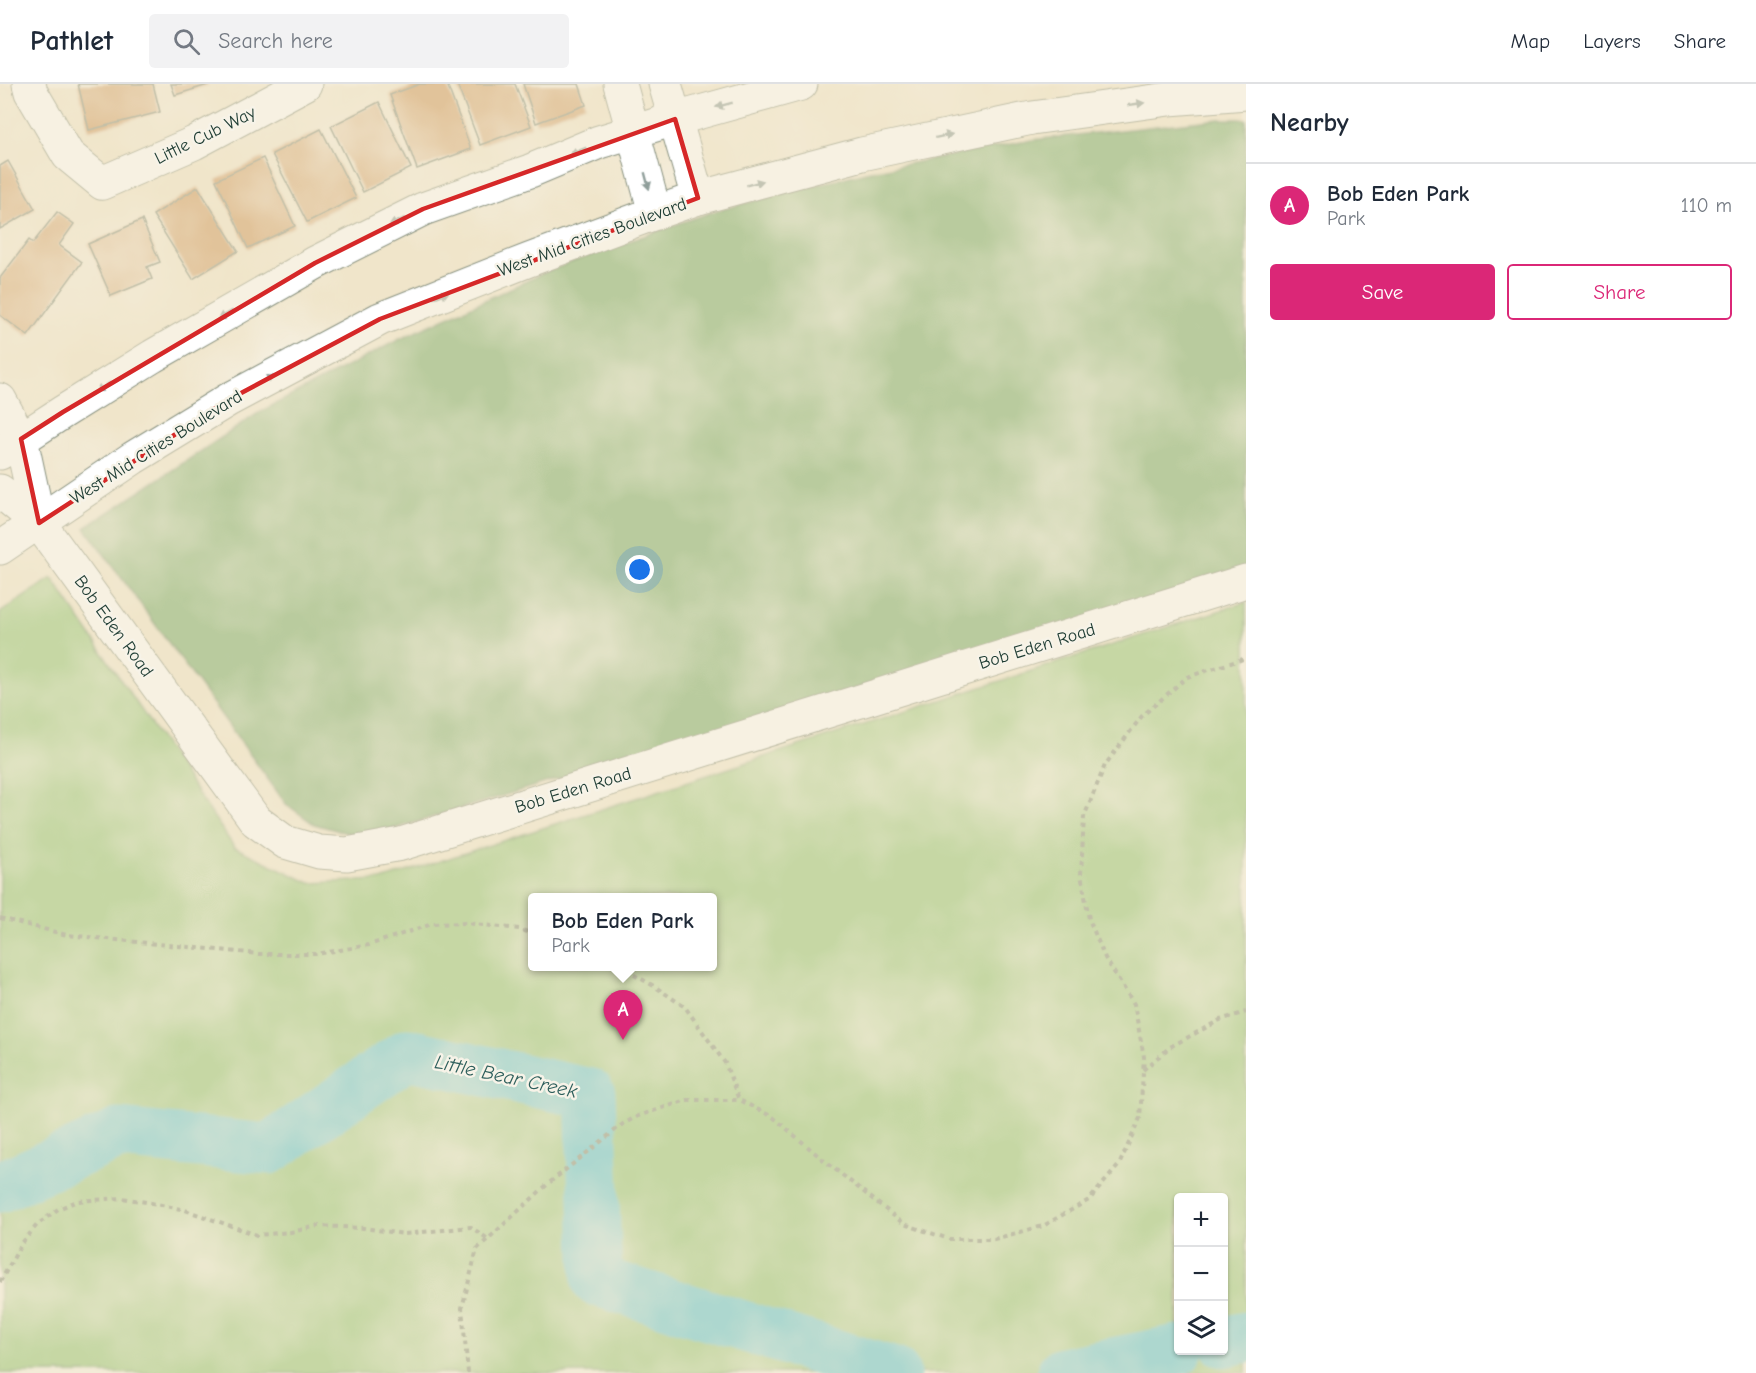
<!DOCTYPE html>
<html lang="en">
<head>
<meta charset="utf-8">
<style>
	body { margin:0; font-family:"Comic Neue",sans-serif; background:#f2f2f3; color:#1f2937 }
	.controls { position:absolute; right:18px; bottom:18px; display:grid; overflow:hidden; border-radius:6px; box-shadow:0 2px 4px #0004 }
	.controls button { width:54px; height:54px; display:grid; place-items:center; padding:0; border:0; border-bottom:2px solid #e0e1e3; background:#fff; color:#1f2937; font:30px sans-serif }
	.you { position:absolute; left:640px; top:486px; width:21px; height:21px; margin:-15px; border:4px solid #fff; border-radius:50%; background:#1a73e8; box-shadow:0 0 0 9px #1a73e833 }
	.badge { display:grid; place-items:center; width:39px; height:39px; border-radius:50%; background:#db2777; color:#fff; font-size:20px; font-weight:700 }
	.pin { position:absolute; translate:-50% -50px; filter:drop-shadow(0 2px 3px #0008) }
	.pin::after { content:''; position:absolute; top:32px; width:21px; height:18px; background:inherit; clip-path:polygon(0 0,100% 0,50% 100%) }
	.popup { position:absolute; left:528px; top:809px; width:189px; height:78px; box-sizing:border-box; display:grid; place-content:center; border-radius:6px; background:#fff; filter:drop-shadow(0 2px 4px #0005); font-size:20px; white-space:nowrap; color:#747a83 }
	.popup b { font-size:22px; color:#1f2937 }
	.popup::after { content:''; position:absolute; left:50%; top:100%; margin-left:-12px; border:12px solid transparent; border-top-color:#fff }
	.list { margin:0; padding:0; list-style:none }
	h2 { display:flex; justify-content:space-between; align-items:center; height:78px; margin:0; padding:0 24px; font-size:26px }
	h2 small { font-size:20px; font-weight:400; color:#747a83 }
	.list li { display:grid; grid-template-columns:39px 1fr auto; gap:18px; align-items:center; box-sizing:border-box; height:84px; padding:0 24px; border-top:2px solid #e0e1e3 }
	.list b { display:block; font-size:22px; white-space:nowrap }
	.list p { margin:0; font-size:20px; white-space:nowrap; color:#747a83 }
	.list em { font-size:20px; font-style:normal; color:#747a83 }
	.actions { display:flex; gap:12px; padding:18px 24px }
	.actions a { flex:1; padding:14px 0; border:2px solid #db2777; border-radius:6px; text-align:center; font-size:21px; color:#db2777 }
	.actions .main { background:#db2777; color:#fff }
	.icon { flex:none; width:33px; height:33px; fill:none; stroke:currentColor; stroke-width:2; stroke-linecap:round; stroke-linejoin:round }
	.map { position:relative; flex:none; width:1246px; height:1289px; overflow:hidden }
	header { display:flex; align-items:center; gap:36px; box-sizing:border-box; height:84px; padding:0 30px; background:#fff; border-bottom:2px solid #e0e1e3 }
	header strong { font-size:28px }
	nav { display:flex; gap:33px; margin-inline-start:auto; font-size:21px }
	.search { width:420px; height:54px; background:#f2f2f3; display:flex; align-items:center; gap:15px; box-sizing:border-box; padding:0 21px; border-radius:6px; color:#747a83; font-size:22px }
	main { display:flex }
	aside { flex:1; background:#fff }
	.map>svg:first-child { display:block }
	.green { fill:#93c677; stroke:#598256; stroke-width:1.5; fill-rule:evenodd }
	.forest { fill:#76ab68; stroke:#4a744e; stroke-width:1.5 }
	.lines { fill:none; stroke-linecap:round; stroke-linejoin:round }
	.river { stroke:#5bc6d4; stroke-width:51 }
	.building { fill:#cf995f }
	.minor-casing { stroke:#88917f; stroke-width:35 }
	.major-casing { stroke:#88917f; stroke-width:35 }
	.path { stroke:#88917f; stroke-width:4; stroke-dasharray:4.5 4.5; stroke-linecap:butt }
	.minor { stroke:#fff; stroke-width:33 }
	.major { stroke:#fff; stroke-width:33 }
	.oneway { fill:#8f9e9a }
	.marked { fill:none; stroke:#d62828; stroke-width:4.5; stroke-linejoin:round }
	.labels { text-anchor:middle; stroke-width:5; stroke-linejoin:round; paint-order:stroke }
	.street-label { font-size:18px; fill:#1f3d34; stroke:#f7f3e8 }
	.water-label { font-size:20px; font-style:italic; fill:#2e5f5c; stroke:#f7f3e8 }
</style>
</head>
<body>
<header>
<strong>Pathlet</strong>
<div class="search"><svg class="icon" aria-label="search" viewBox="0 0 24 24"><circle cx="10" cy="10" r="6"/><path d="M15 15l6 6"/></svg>Search here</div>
<nav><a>Map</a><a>Layers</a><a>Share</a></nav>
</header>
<main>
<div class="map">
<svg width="1246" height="1289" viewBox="0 0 1246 1289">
	<rect width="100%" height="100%" fill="#f7f3e8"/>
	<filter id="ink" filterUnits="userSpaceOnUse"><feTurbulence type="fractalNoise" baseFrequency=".0167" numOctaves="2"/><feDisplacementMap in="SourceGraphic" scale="12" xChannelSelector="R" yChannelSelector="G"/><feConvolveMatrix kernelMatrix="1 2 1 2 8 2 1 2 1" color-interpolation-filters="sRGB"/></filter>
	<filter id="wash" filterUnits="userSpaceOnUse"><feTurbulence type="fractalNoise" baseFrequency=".008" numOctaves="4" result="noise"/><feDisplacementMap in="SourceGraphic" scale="24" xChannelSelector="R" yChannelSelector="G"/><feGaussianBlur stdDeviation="1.35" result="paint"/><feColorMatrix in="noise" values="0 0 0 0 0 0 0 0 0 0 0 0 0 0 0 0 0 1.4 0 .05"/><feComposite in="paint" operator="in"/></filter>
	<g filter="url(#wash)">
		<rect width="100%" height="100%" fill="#f0e5ca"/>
		<path class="green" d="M52 494 234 763 310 799 381 796 1246 518V1289H0V529ZM533 814H713V882H533ZM1178 1114H1224V1266H1178Z"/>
		<path class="forest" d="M1220 35H1246V486L374 751 347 749 314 740 286 720 85 444 260 328 400 255 548 187 671 142 712 128 866 88 1032 56Z"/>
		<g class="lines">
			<path class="river" d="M0 1103 119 1050 269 1065 408 970 590 1010 597 1197 895 1289
				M1224 1258 1246 1253
				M1062 1289 1178 1266"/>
		</g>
		<g id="blocks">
			<path class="building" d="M78 0H153L160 28 89 46Z
				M171 0H208V1L175 11Z
				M420 0H447L471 65 417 85 390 11Z
				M457 0H515L531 42 480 61Z
				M523 0H579L586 21 536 39Z
				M379 18 411 84 363 108 331 42Z
				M321 45 356 114 307 138 272 70Z
				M263 74 295 142 248 164 216 96Z
				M8 77 35 125 0 145V82Z
				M198 103 238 167 193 195 153 131Z
				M57 128 74 140 59 161 82 178 28 252 0 231V194L29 156 33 159Z
				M142 136 160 178 147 183 152 195 111 212 88 160Z"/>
		</g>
	</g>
	<g filter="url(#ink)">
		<use href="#blocks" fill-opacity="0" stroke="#88917f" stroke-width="1.5"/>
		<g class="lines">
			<g class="minor-casing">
				<path id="minor" d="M29 0 31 8 68 71 102 99 194 59 305 0
					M620 0 655 129
					M665 0 698 114
					M0 316 21 355 39 439
					M0 407 39 439 256 737 285 758 319 768 347 770 401 760 1246 497"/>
			</g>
			<g class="major-casing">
				<path id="major" d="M0 369 63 328 153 272 315 179 423 125 530 87 599 58 675 35 801 0
					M0 464 133 374 228 316 380 235 529 176 655 129 698 114 862 70 1032 34 1169 15 1246 9"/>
			</g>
			<path class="path" d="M0 834 67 851 259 870H316L369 861 432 840 466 839 519 845 533 850
				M618 882 654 902 685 923 725 979 739 1016
				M1143 986 1170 963 1220 936 1246 928
				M0 1198 22 1159 37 1141 58 1125 77 1117 122 1114 157 1120 185 1126 257 1151 291 1148 318 1142 364 1144 404 1150 471 1143 488 1155
				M468 1289 462 1224 477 1165 549 1099 623 1040 638 1032 687 1016H739L773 1033 821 1074 904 1140 949 1155H994L1043 1142 1089 1116 1119 1081 1140 1034 1144 973 1134 920 1105 874 1089 835 1081 790 1084 733 1105 681 1142 632 1187 593 1246 574"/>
			<use href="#minor" class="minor"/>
			<use href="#major" class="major"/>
		</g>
		<defs><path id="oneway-solid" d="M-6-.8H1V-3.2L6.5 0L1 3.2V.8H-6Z" transform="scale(1.5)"/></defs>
		<g class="oneway">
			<use href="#oneway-solid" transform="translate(1136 20) rotate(-8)"/>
			<use href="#oneway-solid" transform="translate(724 21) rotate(165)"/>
			<use href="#oneway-solid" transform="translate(944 52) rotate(-12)"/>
			<use href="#oneway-solid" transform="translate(578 67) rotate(158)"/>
			<use href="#oneway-solid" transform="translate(647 97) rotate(75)"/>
			<use href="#oneway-solid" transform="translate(755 99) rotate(-15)"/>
			<use href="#oneway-solid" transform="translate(397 138) rotate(153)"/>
			<use href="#oneway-solid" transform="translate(441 211) rotate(-22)"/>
			<use href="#oneway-solid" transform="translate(225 231) rotate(150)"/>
			<use href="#oneway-solid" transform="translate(266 296) rotate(-28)"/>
			<use href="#oneway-solid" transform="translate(103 303) rotate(148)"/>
		</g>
	</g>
	<path d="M0 0H1246V1289H0ZM675 35 698 114 380 235 228 316 39 439 21 355 63 328 315 179 423 125Z" fill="#f0e5ca" fill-opacity=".55" fill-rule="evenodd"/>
	<path class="marked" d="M675 35 698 114 380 235 228 316 39 439 21 355 63 328 315 179 423 125Z"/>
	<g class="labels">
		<g class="street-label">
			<text transform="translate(205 51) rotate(-26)" y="6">Little Cub Way</text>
			<text transform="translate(592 153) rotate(-20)" y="6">West Mid Cities Boulevard</text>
			<text transform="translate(156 363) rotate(-32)" y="6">West Mid Cities Boulevard</text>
			<text transform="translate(114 542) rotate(54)" y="6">Bob Eden Road</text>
			<text transform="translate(1037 562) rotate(-17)" y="6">Bob Eden Road</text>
			<text transform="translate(573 706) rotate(-17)" y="6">Bob Eden Road</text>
		</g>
		<g class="water-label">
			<text transform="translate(506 992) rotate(12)" y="7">Little Bear Creek</text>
		</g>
	</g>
</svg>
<div class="controls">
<button>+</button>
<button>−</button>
<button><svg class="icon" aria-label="layers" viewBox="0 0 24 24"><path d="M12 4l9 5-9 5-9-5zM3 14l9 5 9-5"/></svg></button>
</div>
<div class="you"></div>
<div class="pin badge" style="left:623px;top:956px">A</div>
<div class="popup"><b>Bob Eden Park</b>Park</div>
</div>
<aside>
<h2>Nearby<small></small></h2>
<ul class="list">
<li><span class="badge">A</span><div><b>Bob Eden Park</b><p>Park</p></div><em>110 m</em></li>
</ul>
<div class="actions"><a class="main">Save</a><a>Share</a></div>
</aside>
</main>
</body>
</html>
